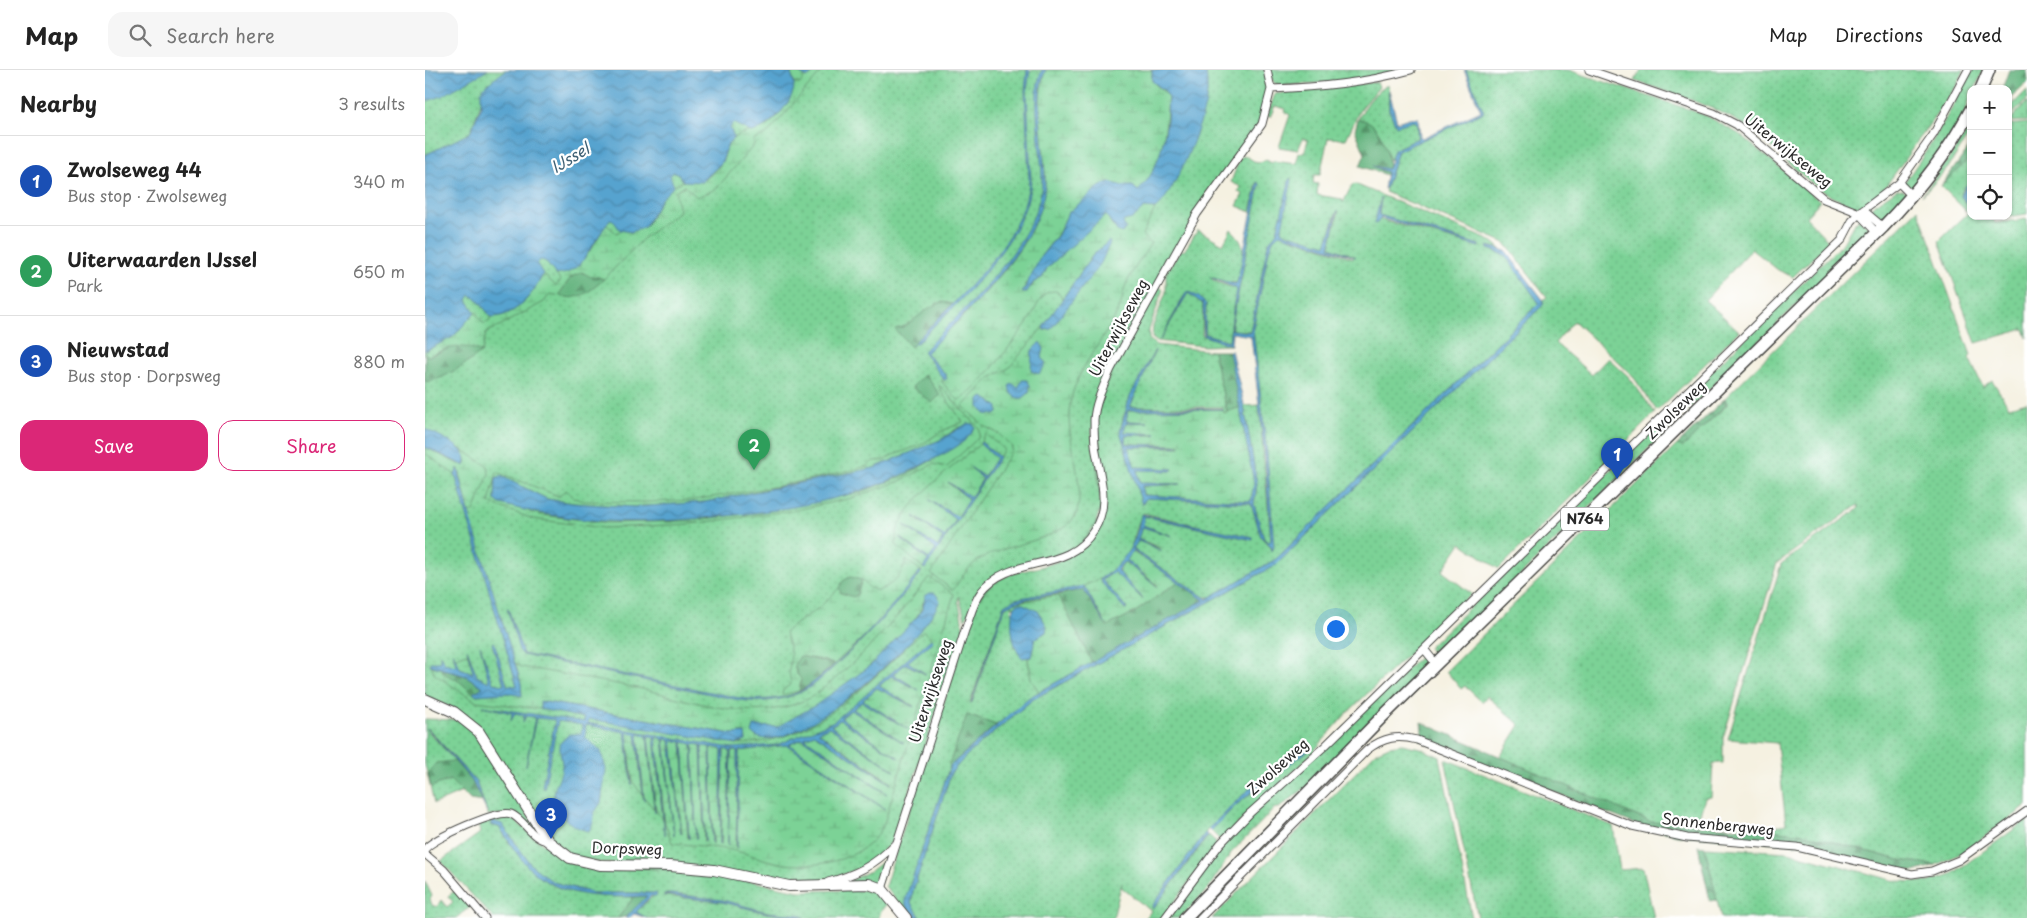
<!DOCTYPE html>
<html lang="en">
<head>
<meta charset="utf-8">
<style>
	body { margin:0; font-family:"Playpen Sans",sans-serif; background:#f6f6f6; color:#222 }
	.controls { position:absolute; right:15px; top:15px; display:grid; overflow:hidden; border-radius:10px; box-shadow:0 1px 4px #0004 }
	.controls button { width:45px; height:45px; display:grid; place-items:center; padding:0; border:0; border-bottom:1px solid #e0e0e0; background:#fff; color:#222; font:25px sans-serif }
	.you { position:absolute; left:910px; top:558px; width:18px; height:18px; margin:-12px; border:4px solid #fff; border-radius:50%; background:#1a73e8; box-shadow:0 0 0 8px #1a73e833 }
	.badge { display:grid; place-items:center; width:32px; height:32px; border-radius:50%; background:#db2777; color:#fff; font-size:16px; font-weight:700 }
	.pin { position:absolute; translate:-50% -41px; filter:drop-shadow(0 1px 2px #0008) }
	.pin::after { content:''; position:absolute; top:26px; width:18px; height:15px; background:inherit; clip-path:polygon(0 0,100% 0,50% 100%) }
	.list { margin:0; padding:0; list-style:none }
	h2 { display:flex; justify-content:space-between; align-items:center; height:65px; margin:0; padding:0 20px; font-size:21px }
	h2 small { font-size:16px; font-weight:400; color:#767676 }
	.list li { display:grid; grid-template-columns:32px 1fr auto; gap:15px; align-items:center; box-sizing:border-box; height:90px; padding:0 20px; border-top:1px solid #e0e0e0 }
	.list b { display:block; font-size:19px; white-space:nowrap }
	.list p { margin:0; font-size:16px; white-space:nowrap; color:#767676 }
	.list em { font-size:16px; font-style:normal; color:#767676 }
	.actions { display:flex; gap:10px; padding:15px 20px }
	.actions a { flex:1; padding:11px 0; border:1px solid #db2777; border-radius:15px; text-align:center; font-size:18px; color:#db2777 }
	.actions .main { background:#db2777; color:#fff }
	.icon { flex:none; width:28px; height:28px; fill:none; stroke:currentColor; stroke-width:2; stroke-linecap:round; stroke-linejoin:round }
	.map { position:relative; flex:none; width:1602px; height:848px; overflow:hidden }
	header { display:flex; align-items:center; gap:30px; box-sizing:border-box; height:70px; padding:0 25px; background:#fff; border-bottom:1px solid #e0e0e0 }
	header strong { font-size:24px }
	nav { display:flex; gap:28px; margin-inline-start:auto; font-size:18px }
	.search { width:350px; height:45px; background:#f6f6f6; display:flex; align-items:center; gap:12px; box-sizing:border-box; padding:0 18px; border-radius:15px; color:#767676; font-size:19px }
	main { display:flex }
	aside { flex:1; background:#fff }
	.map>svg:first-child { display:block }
	.grass { fill:url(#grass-dots); stroke:#547e60; fill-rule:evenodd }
	.forest { fill:url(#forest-firs); stroke:#487055 }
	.wetland { fill:url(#wetland-marsh); stroke:#547e60; fill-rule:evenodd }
	.water { fill:url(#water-waves); stroke:#41677d }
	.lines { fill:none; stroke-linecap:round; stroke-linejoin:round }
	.street-casing { stroke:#494946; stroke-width:9 }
	.secondary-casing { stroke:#494946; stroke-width:12 }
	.primary-casing { stroke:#494946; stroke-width:14 }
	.street { stroke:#fff; stroke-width:7 }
	.secondary { stroke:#fff; stroke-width:10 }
	.primary { stroke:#fff; stroke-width:11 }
	.labels { text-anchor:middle; stroke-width:4.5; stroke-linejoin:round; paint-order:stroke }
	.shield { fill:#fff; stroke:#6b6b6b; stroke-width:1 }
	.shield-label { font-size:14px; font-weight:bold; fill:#2b2b2b }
	.street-label { font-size:15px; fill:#2b2b2b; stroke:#fff }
	.water-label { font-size:16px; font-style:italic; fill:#3f6175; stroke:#fff }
</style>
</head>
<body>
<header>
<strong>Map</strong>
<div class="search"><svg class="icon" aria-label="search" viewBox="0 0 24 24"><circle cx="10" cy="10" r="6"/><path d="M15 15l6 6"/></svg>Search here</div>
<nav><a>Map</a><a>Directions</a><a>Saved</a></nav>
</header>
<main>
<aside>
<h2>Nearby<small>3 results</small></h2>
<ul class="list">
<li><span class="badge" style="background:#1a4fb4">1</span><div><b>Zwolseweg 44</b><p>Bus stop · Zwolseweg</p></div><em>340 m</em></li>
<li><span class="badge" style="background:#2e9e5b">2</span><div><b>Uiterwaarden IJssel</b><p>Park</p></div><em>650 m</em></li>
<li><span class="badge" style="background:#1a4fb4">3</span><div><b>Nieuwstad</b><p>Bus stop · Dorpsweg</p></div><em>880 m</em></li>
</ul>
<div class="actions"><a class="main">Save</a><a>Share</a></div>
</aside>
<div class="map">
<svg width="1602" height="848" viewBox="0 0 1602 848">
	<defs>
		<pattern id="grass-dots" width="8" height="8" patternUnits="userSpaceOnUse" patternTransform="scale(1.25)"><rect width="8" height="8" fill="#7cd296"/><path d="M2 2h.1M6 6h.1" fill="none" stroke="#6bb481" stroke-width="1.8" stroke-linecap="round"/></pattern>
		<pattern id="forest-firs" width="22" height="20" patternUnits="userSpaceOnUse" patternTransform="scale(1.25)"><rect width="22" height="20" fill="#65b47f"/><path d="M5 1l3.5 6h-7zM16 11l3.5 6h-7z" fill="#539368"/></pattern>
		<pattern id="wetland-marsh" width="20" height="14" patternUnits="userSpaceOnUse" patternTransform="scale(1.25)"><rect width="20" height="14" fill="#7cd296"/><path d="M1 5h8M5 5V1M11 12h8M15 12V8" fill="none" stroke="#6bb481"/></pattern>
		<pattern id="water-waves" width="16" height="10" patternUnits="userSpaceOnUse" patternTransform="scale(1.25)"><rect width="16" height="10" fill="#57a3cf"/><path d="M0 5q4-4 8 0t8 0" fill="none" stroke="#4885a8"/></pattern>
	</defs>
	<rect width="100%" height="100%" fill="#fff"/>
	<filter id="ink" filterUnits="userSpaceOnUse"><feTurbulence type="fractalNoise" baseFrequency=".02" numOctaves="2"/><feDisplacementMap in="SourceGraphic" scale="10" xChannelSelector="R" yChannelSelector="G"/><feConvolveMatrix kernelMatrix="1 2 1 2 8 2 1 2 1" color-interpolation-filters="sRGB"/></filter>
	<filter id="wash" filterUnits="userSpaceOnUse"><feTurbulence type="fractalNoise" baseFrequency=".0096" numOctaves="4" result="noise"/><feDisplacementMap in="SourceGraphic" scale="20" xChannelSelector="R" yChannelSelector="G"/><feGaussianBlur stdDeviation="1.12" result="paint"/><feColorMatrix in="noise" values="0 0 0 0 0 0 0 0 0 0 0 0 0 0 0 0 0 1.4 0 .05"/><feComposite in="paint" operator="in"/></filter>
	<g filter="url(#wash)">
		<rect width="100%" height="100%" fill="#f5f1e1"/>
		<path class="grass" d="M0 0H86L56 33 45 63 0 85Z
			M365 0H840L844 19 835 53 776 136 682 309 667 361 677 434 668 460 649 480 571 506 540 549 534 526 533 528 539 561 467 773 441 796 400 811 381 815 170 792 150 787 124 768 47 650 29 639 0 626V240Z
			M844 0H977L931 10 855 16 848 12Z
			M1041 0H1143L1260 38 1282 46 1314 64 1395 131 1381 147 1404 172 1368 207 1353 200 1327 179 1280 230 1314 261 1232 341 1207 305 1149 251 1130 273 1167 305 1183 288 1204 307 1230 343 1074 499 1036 473 1017 501 1047 524 921 644 883 688 798 768 794 769 786 761 809 737 852 703 854 698 823 720 784 758 727 836 729 838 784 765 790 771 791 776 737 848H721L726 841 696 817 697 813 688 848H494L486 833 488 821 526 703 542 685 607 630 851 495 1118 235V230L1122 227 1080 173 960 122 973 81 1059 42Z
			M1216 0H1539L1533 14 1454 126 1436 137C1389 129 1356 79 1317 54 1284 34 1246 23 1210 11Z
			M1545 0H1558L1550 19H1546C1546 47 1504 99 1485 121L1478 114C1505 78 1527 41 1545 0Z
			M952 12 954 17 935 40 921 69 903 68 895 105H889L888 113 893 114 892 125 917 129 918 133 927 115 930 114 1068 172 1076 179 1064 176 1062 178 1080 185 1114 233 851 489 786 527H779L708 479 713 471 736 478 713 469 717 457 747 466 718 455 719 446 827 470 828 468 718 443C711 456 710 472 701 486 676 523 618 526 579 535L545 633H547L578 540 586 533 590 578 603 588 606 609 614 622 571 655 542 645 480 830 481 836 491 848H484L460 816 550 536C572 494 605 506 640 488 651 483 668 457 676 447 675 419 669 383 671 356 674 311 712 256 733 217L738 219 724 260V269L731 275 788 281 802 342 799 343 797 337H705L730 280 699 345 695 361 718 434 721 428 826 433 836 467 848 480 842 384 828 259 844 180 848 170 854 164 928 188 930 186 905 177 914 141 911 143 901 175 856 162 866 108 852 162 843 174 825 261 806 260 835 114 832 113 826 142 812 136 818 124 813 122 816 117 806 112 815 87 821 86 832 93 841 90 847 93 849 91 871 94 874 83H879L883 70 878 68 873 80 854 77 865 45 860 42 861 39 850 36 845 47 842 46 850 24ZM956 128 954 145 1054 175V177L953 149Z
			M963 15 964 40 971 55 986 50 992 54V69L972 78 965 90 949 56 933 49C939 38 951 19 963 15Z
			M1602 20V30L1583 48V39Z
			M1602 32V51L1583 52Z
			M1602 53V144L1568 149 1570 153 1602 149V268L1599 259 1551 273 1514 171 1543 143 1516 116 1546 87V115L1537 120 1536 126 1546 140V146H1583V55Z
			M1546 56V61L1523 98 1497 126Z
			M1472 119 1478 120 1483 123 1462 146 1453 149 1445 142 1450 134Z
			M1493 139 1546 285 1544 288 1558 317 1567 310 1584 337 1602 332V736L1537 783 1511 795 1474 790 1379 764 1337 759 1361 754 1352 673 1303 669 1356 494 1434 438 1433 435 1352 493 1298 668V693H1288L1286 727 1280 728 1271 756 1225 752 1075 687 1095 655 1062 626 1057 632 1040 616 1036 619 1021 601 1252 375 1258 376 1302 335 1300 328Z
			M1434 149 1444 157 1442 167 1257 345 1012 588 1003 578 1418 173 1428 155Z
			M806 159C825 177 817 190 812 213L799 212 785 207 789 211 811 219 804 271 780 264 781 234 762 221 735 270 763 223 778 234 777 265 806 275 779 276 731 271 727 268 728 256 741 222V203L756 180 759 181 773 160 798 174Z
			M834 335 846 471 844 473 839 469 829 434 832 414 819 336Z
			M998 584 1007 593 893 708 854 738H850L806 783 783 819 755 848H743L804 768 819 752Z
			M0 649 35 650 49 662 117 766 90 744 63 745 51 712 3 658 2 660 45 708 29 691 19 713 25 710 37 722 9 734 0 694Z
			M977 674 995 678 1015 687 1047 848H787L951 682 964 676Z
			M1020 689 1188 756 1195 800 1218 798 1229 848H1053Z
			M67 747 87 748 113 770 147 792 158 796 229 799 292 804 374 821 446 820 456 823 464 831 456 841 454 848H381C373 842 358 845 347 843 311 836 277 824 239 824V826L297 832 342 843 379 848H222L211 842 231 823H168L128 812 106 795 77 754 67 751 65 755 74 757C114 821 136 826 209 827L193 848H68L16 791 55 763 53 754Z
			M1602 750V848H1296L1280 777 1363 782 1471 811 1503 812 1527 804Z
			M464 784 455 812H421C437 805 454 799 464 784Z
			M0 811 7 826 5 829 7 835 12 837 16 830 22 837 28 832 23 826 31 820 46 836 31 848H0Z"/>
		<path class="forest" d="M1584 0H1602V13L1583 31V19H1577Z
			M933 49C939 50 944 51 948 55 957 64 966 87 963 99L954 100 962 102V108L961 105 935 96 940 84 930 60Z
			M1546 75V87L1516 116Z
			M157 202 179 209C167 220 153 232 136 226L135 223 146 207Z
			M518 232 527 234 486 277 470 259C488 257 498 236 518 232Z
			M31 276H40L57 282C45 291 15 313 0 311V284L4 286Z
			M788 281H805L816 337 802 342Z
			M500 304 515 325 507 333 487 317Z
			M1300 328 1302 334 1258 377 1252 375Z
			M425 507 437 510 432 525 428 527 416 523 414 518 418 511Z
			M754 511 780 530 667 593 633 525 659 519 682 556 710 542Z
			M375 586 409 594 388 613 374 621 376 612 369 595Z
			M17 600 41 606 58 617 48 624 35 612 18 603Z
			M542 645 571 655 525 696 524 694Z
			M996 652 1225 752 1337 759 1379 764 1474 790 1511 795 1489 802 1443 792 1380 775 1252 765 1212 755 994 669 997 662Z
			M29 691 47 711 57 732 45 730 25 710 6 717 3 704 11 693Z
			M1273 776 1280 777 1292 830 1285 831Z
			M222 826C217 836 205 848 193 848L209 827Z"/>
		<path class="wetland" d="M392 0H398L341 65 329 70V75L291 119 272 127 259 116 250 121 254 141 219 168 179 209 171 206 166 207 157 202 146 207 135 223 136 226 125 224 119 232 61 263 57 282C37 273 22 277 4 286L0 284V281L28 267 50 242 59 254 65 251V246C89 249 109 224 118 204L131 216 136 211 131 205C156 201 169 175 181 154L191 163 198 160 206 162 222 155 236 129 249 116 260 110 277 112C284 106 294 99 298 90 301 82 301 75 308 69 317 61 325 63 336 59 352 53 365 29 369 13L375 14 379 8Z
			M621 0H727V11L743 26C741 51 740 79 728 102 724 109 719 114 715 121 704 118 695 115 684 112L643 143 633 164 616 186 608 206 599 215 607 217 609 212 617 208 622 198 681 144 688 157 719 138 730 139 717 165 726 173C718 186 709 198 702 212 698 219 698 229 695 237 680 270 651 298 645 334 639 369 664 418 650 446 637 471 576 474 552 491 541 499 535 510 528 520L506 504 586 382 587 377 574 364 559 356 538 336 565 308 584 298 618 257 619 260 626 259 665 206 684 172 668 185 637 229 636 225 631 221C626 221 621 222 618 226 612 233 609 243 604 250 594 265 548 326 533 330L516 311 521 309 501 283C544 239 622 172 620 106 619 80 609 22 621 0Z
			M514 315 554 358V367L522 397 508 394 475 411 427 428 371 440 266 454 179 458 139 453 108 449 64 433 72 402 134 426 141 420 150 428 157 431 224 432 269 430 354 416 428 400 443 396 448 391 460 390 468 385 496 375 517 361 538 352 515 320ZM534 357 525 380 479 406 436 422 352 440 264 451 184 453 116 445 70 430 71 408 76 406 122 429 147 433 209 437 280 432 449 398 515 370Z
			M816 337 829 413 826 431 718 425 717 416 756 414 715 413 712 400 746 401 748 399 710 397 703 377H755V375L701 374 700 365H730L698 362 701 353 723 352 701 351 703 340 798 339 799 343Z
			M560 364 579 379 574 387 556 372Z
			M555 374 571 388 545 428 523 413 544 429 533 447 504 430 531 450 520 467 489 447 518 468 513 477 480 456 512 479 504 489 475 467 504 490 498 498 471 475C466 440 530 396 555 374Z
			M0 377 33 394 42 393 40 385 34 378 63 396 64 404 49 441 44 443 34 399 30 405 0 383Z
			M706 481 754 511 710 542 682 556 659 516 674 509 703 539 677 510 691 501 718 530 693 501 699 492 733 516 701 490Z
			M481 490 497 501 445 561 409 594 397 590 375 586 369 595 371 603 376 609 374 621 357 625 358 620 366 614 364 600 366 585 360 562 362 560 395 537 414 518 416 523 428 527 432 525 437 510 445 518 453 521C467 515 478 505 481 490Z
			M504 507 529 524 459 754C443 790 394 798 359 794 341 791 325 784 307 780 288 777 267 775 247 773L240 753 231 667 238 668 249 765 239 669 245 670 257 764 247 670 257 671 263 769 258 672 267 673 271 769 268 674 276 675 279 772 277 675 285 677 288 774 286 677 297 679 296 775 299 679 305 680 303 776 306 681H313L311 778 314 681 362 675 460 739 364 674 378 669 462 724 380 668 389 664 467 713 393 662 404 657 470 701 406 656 415 650 474 688 416 648 426 640 479 673 428 639 437 632 483 659 438 630 452 618 489 636 453 617 466 606 494 620 468 604 480 594 500 604 482 592 508 571 499 560C445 611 392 674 311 674L321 671 319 663 307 664 116 631 115 639 50 631 9 604 7 596 17 599 18 603 35 612 50 625 83 623 96 625V613L90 593 96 597C133 603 170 610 208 617 262 628 324 655 378 631 391 626 401 616 412 607 447 577 476 543 504 507ZM498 532 499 555C479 580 432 626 404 641 382 653 355 659 331 667L333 656C339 657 346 658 352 657 383 649 494 564 498 532Z
			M633 525 667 593 614 622 606 609 603 588 606 587 610 569 621 562 619 551 613 541 589 536 588 538 586 533Z
			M42 583 49 602 48 603 35 598 31 587Z
			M202 662 211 664 218 726 208 712Z
			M213 664 222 666 229 739 219 727Z
			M223 666 229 667 238 750 231 741Z"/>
		<path class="water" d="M0 0H63L17 26 0 32Z
			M81 0H392L382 8 371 1 366 3C366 7 369 9 369 14 370 32 343 59 326 62L308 53 305 58 309 67 303 74 297 92 277 112 258 111 253 103 248 102 245 106 249 116 236 129 220 157 206 162 195 160 188 150 185 149 155 195 142 203 131 205 120 191 115 190 112 194 118 204C109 223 90 248 66 247L52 229 45 225 42 230 50 242 28 267 0 281V85L45 63 56 37V21L60 16Z
			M602 0H605L602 21 606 110C603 163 547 220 510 255 503 261 495 273 487 275 528 232 600 172 604 110L600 21Z
			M617 0H621C607 24 621 85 620 114 617 174 541 241 501 283L521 305 522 309 519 310 498 281C539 239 616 171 617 110 617 81 605 24 617 0Z
			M727 0H781C782 11 783 20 781 31 777 55 749 126 730 139L719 138 707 149 699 151 698 153 701 158 697 163 692 161 681 145 622 198 617 208 609 212 601 223H597L616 186 633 165 643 143 674 117 684 112 697 116H708L713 121C732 103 738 76 742 51 743 43 742 36 743 28L741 22 727 11Z
			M1039 0H1041L1059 42 973 81 961 118 959 119 962 102 948 96 963 99 969 80 993 68 992 54 989 51 971 56 964 40V20L972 52 984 48H993L995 67 997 68 1056 41Z
			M865 108 867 110 856 162 901 175 913 140 905 177 931 187 854 164 848 170 844 180 828 259 842 384 849 476 847 481 846 476 836 467 826 433 721 428 717 435 695 361 705 326 730 280 705 337 798 339 703 340 701 351 723 352 701 353 699 362 731 364 700 365 701 374 755 376 703 377 710 397 748 399 746 401 712 400 715 413 756 414 717 416 718 425 826 431 829 413 804 282 806 280 818 330 832 414 829 434 839 469 843 472 846 471 840 386 826 266 807 263 806 275 779 266 778 234 763 223 735 270 762 221 774 227 781 234 780 264 804 271 811 218 784 207 809 214 812 213 833 112 835 114 806 258 807 260 825 262 843 174 852 162Z
			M1541 115H1546V140L1536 126Z
			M956 128 954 145 1054 175V177L956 148 951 154 949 153Z
			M684 171 685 173 676 193 626 259 619 260 618 257 668 185Z
			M1062 176 1081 181 1119 231 1118 235 851 495 607 630 542 685 526 703 488 821 486 833 495 846 491 848 481 836 480 830 525 696 603 628 779 530 708 481 702 490 732 517 702 493 699 492 692 500 719 530 689 502 677 510 702 538 701 540 675 511 676 508C700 493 712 472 716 444L828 467V470L719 446 718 455 747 466 717 457 713 469 737 481 713 471 708 479 782 529 851 489 1114 233 1080 185 1063 179Z
			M615 272 619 279 617 287 621 294 614 304 606 301 607 280Z
			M597 310H602L605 315 604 323 598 328C589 329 585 324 584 316L587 313 593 318Z
			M559 327 573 337V343L570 345 560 344 554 337V329Z
			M543 353 548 354 550 358C540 376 518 384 501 393 439 427 371 439 301 446 217 454 158 456 75 434L70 430 71 408 76 406 122 429 147 433 209 437 280 432 449 398 515 370Z
			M0 359C12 365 48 379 40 396L0 377Z
			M556 372 574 387 573 389 500 499 498 498 503 490 474 467 504 489 511 479 479 455 513 477 518 468 489 446 520 467 531 450 504 430 533 447 544 429 523 412 546 427 558 409 545 397 559 407 571 388 555 374Z
			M33 398 44 443 96 613 97 626 83 623 50 625 48 623 58 617 41 606 5 595V592H15V584L19 593 31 596 28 582 35 598 48 603 42 579 52 606 64 612 55 575 68 613 79 615 67 573 69 571 82 615 92 616 30 405Z
			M495 501 496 503C471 535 444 565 413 593 402 603 391 615 378 621 359 631 335 633 314 630L98 585 94 580 82 538H83L98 584 315 628C334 631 362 630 379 619 421 591 463 542 495 501Z
			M659 516 681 555 658 519C634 525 601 525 580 537L546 634 579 535 590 529Z
			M505 523H510L515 530C505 565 359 698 327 663L329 656 352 657 391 635 445 596 492 547 498 538 500 526Z
			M596 533 613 541 622 556 621 562 610 569 606 587 597 588C587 578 582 544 592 534Z
			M506 569 508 571 483 592 501 604 481 594 468 604 494 620 466 606 454 616 489 637 452 618 438 630 483 659 437 632 428 639 479 673 426 640 416 648 474 688 415 650 406 656 470 701 404 657 393 662 466 714 389 664 380 668 462 724 378 669 364 674 460 739 362 675 314 681 312 778V681H306L303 776 305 681 299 679 295 775 297 679 286 677 287 774 285 677 277 676 280 772 276 675 268 674 271 770 267 674 258 672 264 769 257 672 247 670 256 764 245 670 239 669 249 765 238 669 231 667 240 765 229 667 223 666 230 743 222 666 213 664 219 731 211 664 202 662 207 715 200 662 161 655 160 667 176 681 181 699 176 733 169 743 168 753 164 761C148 759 128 743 129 725 129 715 137 706 137 695 137 687 133 681 136 672L144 664H156L157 655 133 651 119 719 117 716 130 650 111 648 101 696 110 647 101 646 98 652 99 645 90 643 86 651 87 643 57 636 159 652V648L115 639V631L307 664 320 663 321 671 311 674 164 649 163 653 307 678 352 675 409 651Z
			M2 658 51 712 62 742 47 711Z
			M882 678 883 681 832 718 809 737 786 761 783 759 823 720Z
			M67 751 77 754 106 795 128 812 168 823H231L232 826H226L211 842 222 848 209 844 205 848H200L222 826C175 828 128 829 96 789 88 779 82 767 74 757L65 755Z
			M780 763 783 765 728 839 727 836Z
			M246 824 298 830 342 842 375 845 381 848 342 843 297 832 238 825Z"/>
	</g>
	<g filter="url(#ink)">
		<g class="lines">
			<g class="street-casing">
				<path id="street" d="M1164 0 1289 43 1312 55 1399 129 1432 142 1452 163
					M846 19C894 17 940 13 986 0
					M1474 113 1487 126
					M1438 140 1458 157
					M999 579 1012 595
					M0 779C9 768 73 739 86 744 100 750 107 770 123 771
					M0 784 19 800 60 848
					M403 812C430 805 450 795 469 775
					M457 819 540 560C545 548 548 533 556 522 586 483 642 505 669 460 684 436 677 414 672 387 669 375 669 362 669 350 670 332 679 315 686 299L772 144 837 54 846 19 842 0
					M740 848 795 774 825 743 901 675 1417 170 1427 151 1438 140 1474 113 1508 65 1543 0
					M775 848 942 680C959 667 972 665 992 670L1207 756 1262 768 1372 777 1487 804 1507 801 1534 790 1602 741"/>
			</g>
			<g class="secondary-casing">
				<path id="secondary" d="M0 629 29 642 54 662 123 771 145 788 175 795 245 796 289 800 364 816 444 814 457 819 481 848"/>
			</g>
			<g class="primary-casing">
				<path id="primary" d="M1556 19 1564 0
					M760 848 956 648 1458 157C1492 122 1523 83 1546 39"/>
			</g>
			<use href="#street" class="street"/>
			<use href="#secondary" class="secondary"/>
			<use href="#primary" class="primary"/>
		</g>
	</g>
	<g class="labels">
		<rect class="shield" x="1136" y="437.5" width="48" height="23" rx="4"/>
		<g class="shield-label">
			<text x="1160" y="454">N764</text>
		</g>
		<g class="street-label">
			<text transform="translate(1363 81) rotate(39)" y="5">Uiterwijkseweg</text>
			<text transform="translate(694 258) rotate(-62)" y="5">Uiterwijkseweg</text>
			<text transform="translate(1251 340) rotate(-44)" y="5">Zwolseweg</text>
			<text transform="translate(506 621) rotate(-72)" y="5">Uiterwijkseweg</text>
			<text transform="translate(853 697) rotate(-42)" y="5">Zwolseweg</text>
			<text transform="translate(1293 755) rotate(6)" y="5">Sonnenbergweg</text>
			<text transform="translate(202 779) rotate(2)" y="5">Dorpsweg</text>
		</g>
		<g class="water-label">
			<text transform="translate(145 88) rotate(-31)" y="6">IJssel</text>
		</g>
	</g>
</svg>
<div class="controls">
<button>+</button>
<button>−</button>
<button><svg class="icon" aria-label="locate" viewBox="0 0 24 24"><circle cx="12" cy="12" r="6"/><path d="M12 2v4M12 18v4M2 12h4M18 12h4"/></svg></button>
</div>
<div class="you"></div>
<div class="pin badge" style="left:1192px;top:409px;background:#1a4fb4">1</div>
<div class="pin badge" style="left:329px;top:400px;background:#2e9e5b">2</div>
<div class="pin badge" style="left:126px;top:769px;background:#1a4fb4">3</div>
</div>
</main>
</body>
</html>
